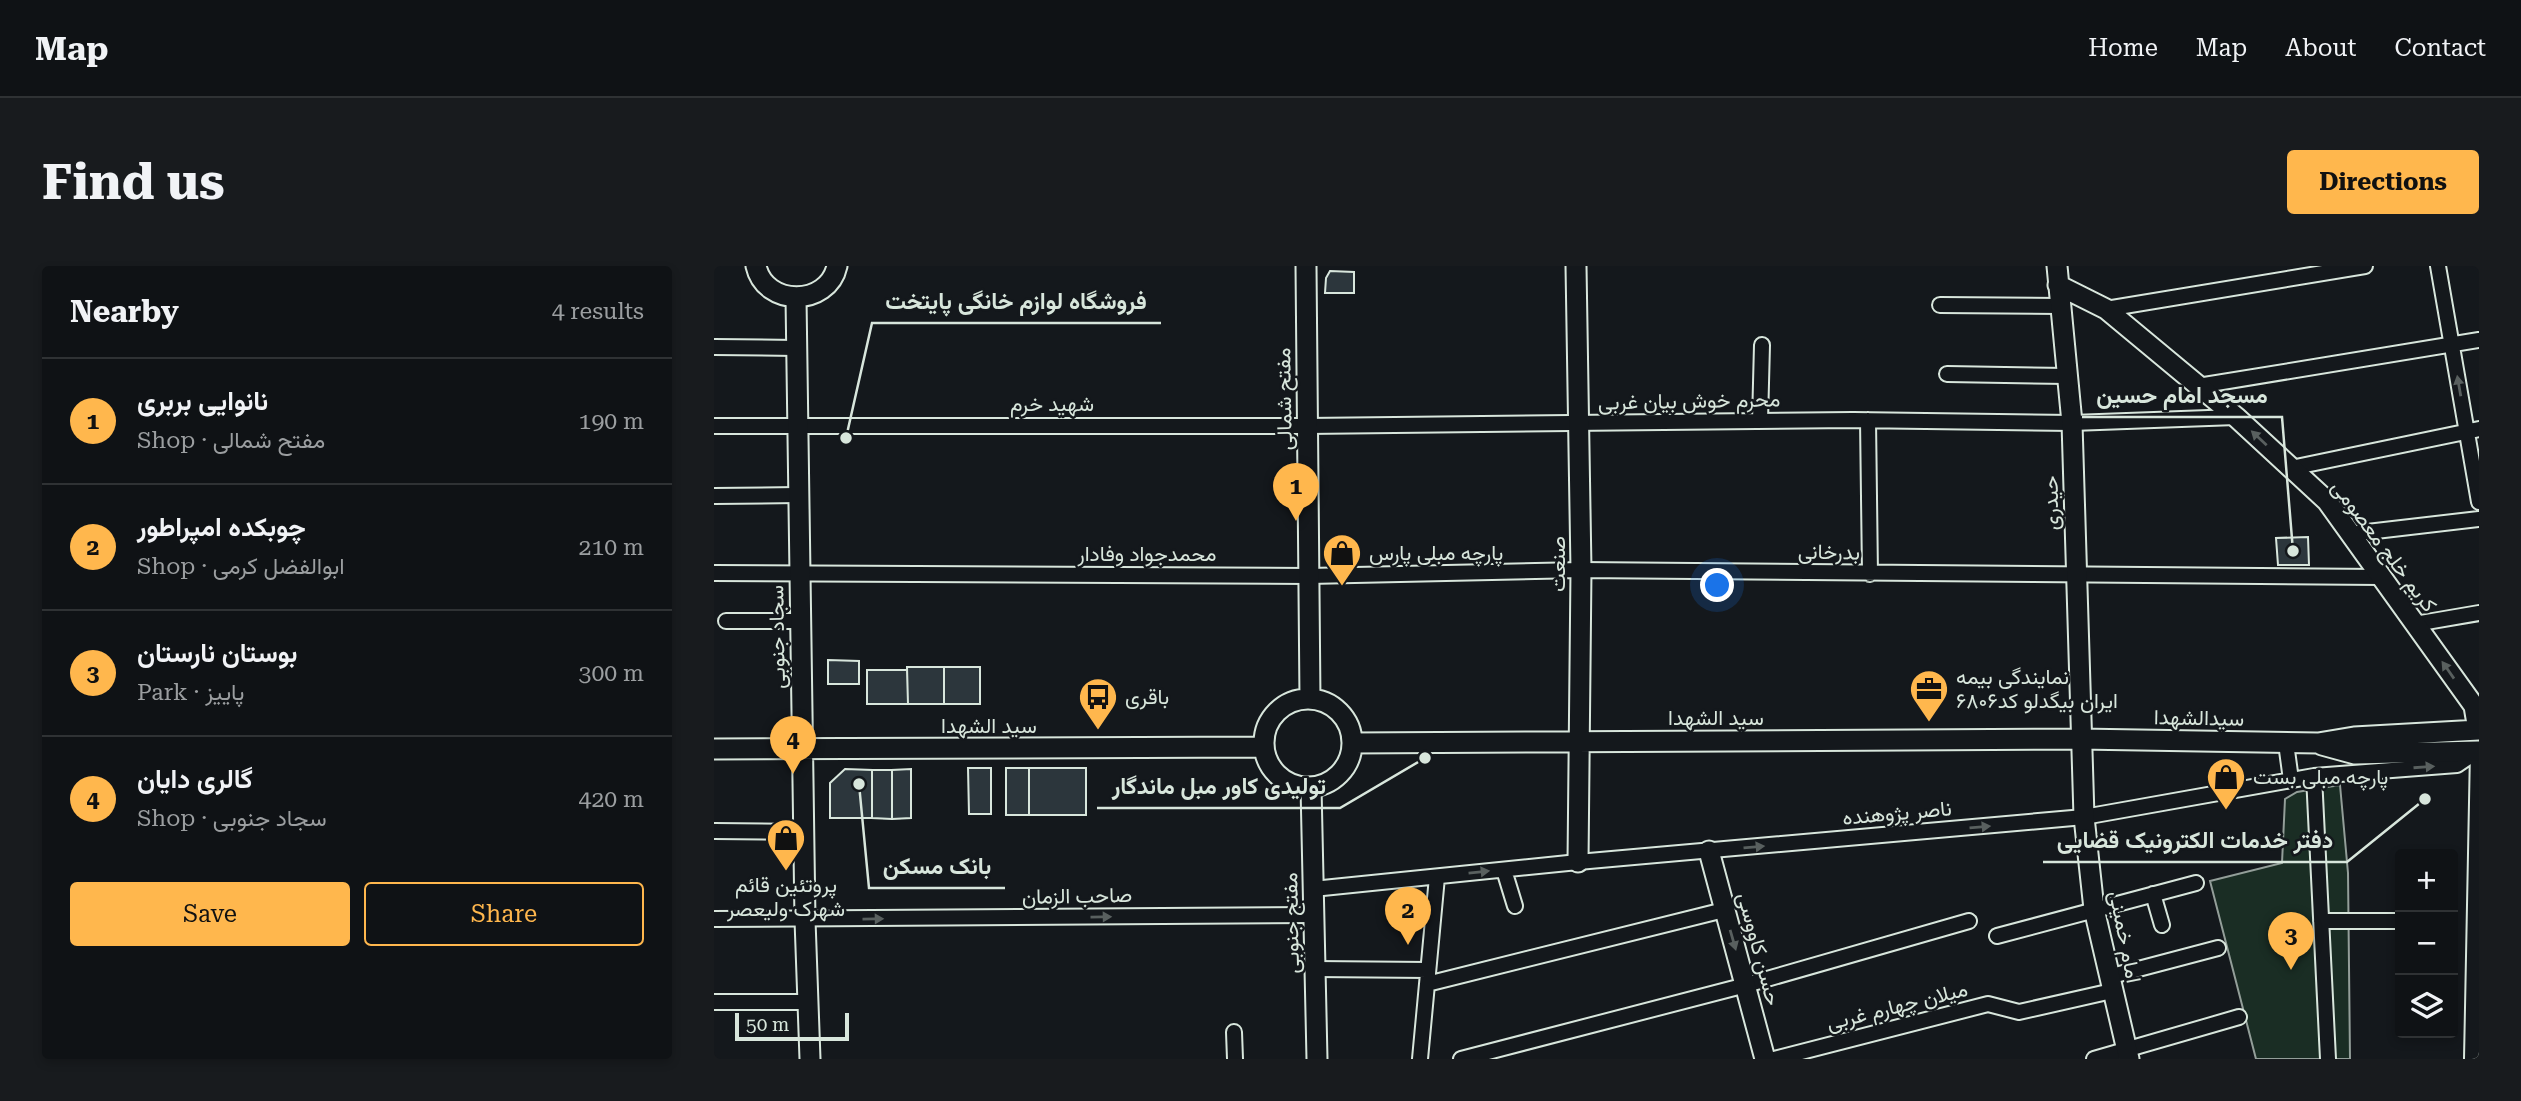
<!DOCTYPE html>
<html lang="en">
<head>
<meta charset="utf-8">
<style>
	body { margin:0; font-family:"Roboto Serif",Vazirmatn,serif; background:#181b1e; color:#f1f3f6 }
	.controls { position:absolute; right:21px; bottom:21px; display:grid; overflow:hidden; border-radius:7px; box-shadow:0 4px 10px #0003 }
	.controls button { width:63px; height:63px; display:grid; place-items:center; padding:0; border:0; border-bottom:2px solid #2f3234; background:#0f1215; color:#f1f3f6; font:35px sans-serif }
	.scale { position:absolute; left:21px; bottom:18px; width:114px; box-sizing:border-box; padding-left:7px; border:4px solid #d8e6dc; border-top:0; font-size:19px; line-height:24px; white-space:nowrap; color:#d8e6dc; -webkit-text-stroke:5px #14181c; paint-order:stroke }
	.you { position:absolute; left:1004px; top:320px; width:24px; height:24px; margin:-18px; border:5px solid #fff; border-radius:50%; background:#1a73e8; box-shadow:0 0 0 10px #1a73e833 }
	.badge { display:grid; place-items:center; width:46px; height:46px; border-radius:50%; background:#ffb74d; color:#111; font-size:23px; font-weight:700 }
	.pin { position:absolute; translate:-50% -58px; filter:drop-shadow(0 2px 4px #0008) }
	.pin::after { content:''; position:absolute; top:37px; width:24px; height:21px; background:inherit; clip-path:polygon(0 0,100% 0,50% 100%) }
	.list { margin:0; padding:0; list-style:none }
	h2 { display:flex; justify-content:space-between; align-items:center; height:91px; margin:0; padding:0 28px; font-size:30px }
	h2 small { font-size:23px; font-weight:400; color:#9b9ea0 }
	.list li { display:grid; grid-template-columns:46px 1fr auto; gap:21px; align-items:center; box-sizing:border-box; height:126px; padding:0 28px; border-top:2px solid #2f3234 }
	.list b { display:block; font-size:26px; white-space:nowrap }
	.list p { margin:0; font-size:23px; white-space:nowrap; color:#9b9ea0 }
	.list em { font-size:23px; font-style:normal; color:#9b9ea0 }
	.actions { display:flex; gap:14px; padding:21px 28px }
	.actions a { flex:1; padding:16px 0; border:2px solid #ffb74d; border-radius:7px; text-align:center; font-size:24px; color:#ffb74d }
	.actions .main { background:#ffb74d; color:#111 }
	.icon { flex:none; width:38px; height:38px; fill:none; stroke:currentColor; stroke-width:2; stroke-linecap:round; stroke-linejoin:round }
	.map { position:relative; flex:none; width:1765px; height:793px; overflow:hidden; border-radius:7px }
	header { display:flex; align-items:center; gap:42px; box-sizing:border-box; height:98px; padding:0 35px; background:#0f1215; border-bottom:2px solid #2f3234 }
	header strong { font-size:33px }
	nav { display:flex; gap:38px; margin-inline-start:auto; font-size:24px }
	.intro { display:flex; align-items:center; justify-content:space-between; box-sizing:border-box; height:168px; padding:0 42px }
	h1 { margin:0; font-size:49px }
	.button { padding:18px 32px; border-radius:7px; background:#ffb74d; color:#111; font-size:24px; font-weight:700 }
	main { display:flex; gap:42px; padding:0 42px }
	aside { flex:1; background:#0f1215; border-radius:7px; box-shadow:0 4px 10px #0003 }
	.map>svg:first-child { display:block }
	.green { fill:#1a2d24; stroke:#939e99; stroke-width:2 }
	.building { fill:#2c363c; stroke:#d8e6dc; stroke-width:2 }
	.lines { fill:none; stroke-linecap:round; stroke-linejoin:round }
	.street-casing { stroke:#d8e6dc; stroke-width:18 }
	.secondary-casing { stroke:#d8e6dc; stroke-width:23 }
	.street { stroke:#14181c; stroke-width:14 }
	.secondary { stroke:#14181c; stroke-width:19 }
	.oneway { fill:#59605f }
	.labels { text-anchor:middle; stroke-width:5; stroke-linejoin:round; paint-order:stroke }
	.street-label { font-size:21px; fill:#d8e6dc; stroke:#14181c }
	.poi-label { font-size:21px; fill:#d8e6dc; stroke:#14181c; text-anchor:start }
	.leader { fill:none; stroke:#d8e6dc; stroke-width:2.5 }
	.callout-dot { fill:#d8e6dc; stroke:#14181c; stroke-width:2.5 }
	.callout-label { font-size:23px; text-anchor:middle; font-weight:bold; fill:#d8e6dc; stroke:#14181c; stroke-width:5; stroke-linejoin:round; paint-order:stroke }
</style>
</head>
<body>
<header>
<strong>Map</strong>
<nav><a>Home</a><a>Map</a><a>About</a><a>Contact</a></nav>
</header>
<div class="intro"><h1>Find us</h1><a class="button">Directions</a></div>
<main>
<aside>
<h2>Nearby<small>4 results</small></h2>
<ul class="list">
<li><span class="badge">1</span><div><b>نانوایی بربری</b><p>Shop · مفتح شمالی</p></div><em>190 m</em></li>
<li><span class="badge">2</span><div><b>چوبکده امپراطور</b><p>Shop · ابوالفضل کرمی</p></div><em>210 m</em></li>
<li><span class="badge">3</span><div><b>بوستان نارستان</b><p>Park · پاییز</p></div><em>300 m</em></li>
<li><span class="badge">4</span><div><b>گالری دایان</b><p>Shop · سجاد جنوبی</p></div><em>420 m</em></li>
</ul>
<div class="actions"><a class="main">Save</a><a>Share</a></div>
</aside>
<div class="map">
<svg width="1765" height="793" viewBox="0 0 1765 793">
	<rect width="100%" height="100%" fill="#14181c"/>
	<path class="green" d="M1626 519 1634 607 1636 793H1542L1496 615 1568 597 1571 533 1583 526Z"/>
	<path class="building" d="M616 5 640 6V27H611L612 12Z
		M1594 271 1595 299H1564L1562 272Z
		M114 394 145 395V418H114Z
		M193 401H230V438H194Z
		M230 401H266V438H230Z
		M153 404H193L194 438H153Z
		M254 502H277V548H255Z
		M292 502H315V549H292Z
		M315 502H372V549H315Z
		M131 503 158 504V552H116V517Z
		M197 503V552L178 553V504Z
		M158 504H178V553L158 552Z"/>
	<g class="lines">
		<g class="street-casing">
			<path id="street" d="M1724 0 1765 236
				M1226 39 1346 40
				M1392 43 1651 0
				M0 81 82 82
				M1233 108 1353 110
				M1484 120 1765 74
				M1154 154 1156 308
				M1046 155 1048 79
				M0 160H593L1139 154 1358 157 1522 151
				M1577 202 1765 163
				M0 230 84 229
				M1636 268 1765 253
				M0 307 595 310 867 304 1667 311
				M12 355H86
				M1701 358 1765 347
				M1572 477 1577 514
				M1600 510 1614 793
				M0 565 89 566
				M790 604 801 640
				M599 623 864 596 1370 551 1600 510 1743 499 1762 486
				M1439 628 1448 659
				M0 653 600 649
				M1607 655H1686
				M1283 670 1482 617
				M601 703 714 704
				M1394 711 1504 682
				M713 718 1010 644
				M0 736H94
				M520 766 521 793
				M706 793 723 611
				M747 793 1032 719 1255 655
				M1060 793 1274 738 1305 746 1398 725
				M1380 793 1525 751
				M1758 793 1764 485"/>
		</g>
		<g class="secondary-casing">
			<path id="secondary" d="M42 0C51 41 114 41 123 0
				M592 0 596 433
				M862 0 867 304 864 596
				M1343 0 1358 157 1370 551 1380 643 1415 793
				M1344 19 1392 43 1522 151 1613 235 1760 440 1764 464
				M82 32 91 654 96 793
				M550 477a44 44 0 1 1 88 0a44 44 0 1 1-88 0Z
				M638 477 1366 473 1604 477 1640 471 1765 464
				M1608 479 1641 488 1765 485
				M0 483 550 481
				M597 521 603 793
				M995 585 1051 793"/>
		</g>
		<use href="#street" class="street"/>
		<use href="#secondary" class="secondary"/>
	</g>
	<defs><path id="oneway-solid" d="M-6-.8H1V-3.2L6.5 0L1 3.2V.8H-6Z" transform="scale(1.75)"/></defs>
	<g class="oneway">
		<use href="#oneway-solid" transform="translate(1745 120) rotate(-100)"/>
		<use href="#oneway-solid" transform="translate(1545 172) rotate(-137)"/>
		<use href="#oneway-solid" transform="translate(1734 404) rotate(-125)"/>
		<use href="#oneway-solid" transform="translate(1710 501) rotate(-4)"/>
		<use href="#oneway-solid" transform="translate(1266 561) rotate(-5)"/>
		<use href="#oneway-solid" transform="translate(1040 581) rotate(-5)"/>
		<use href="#oneway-solid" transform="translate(765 606) rotate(-6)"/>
		<use href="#oneway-solid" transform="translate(387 651) rotate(-1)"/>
		<use href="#oneway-solid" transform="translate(159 653) rotate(-1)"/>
		<use href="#oneway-solid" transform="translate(1019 674) rotate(74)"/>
	</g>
	<defs>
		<g id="shop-pin" transform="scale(2.0125)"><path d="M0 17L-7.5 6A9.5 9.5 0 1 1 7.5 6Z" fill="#ffb74d" stroke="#14181c"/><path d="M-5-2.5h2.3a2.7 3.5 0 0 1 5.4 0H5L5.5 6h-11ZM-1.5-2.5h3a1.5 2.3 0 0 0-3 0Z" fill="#111"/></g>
		<g id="office-pin" transform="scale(2.0125)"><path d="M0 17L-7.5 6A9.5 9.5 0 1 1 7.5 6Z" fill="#ffb74d" stroke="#14181c"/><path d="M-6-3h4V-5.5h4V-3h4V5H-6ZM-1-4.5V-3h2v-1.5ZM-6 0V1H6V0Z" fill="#111"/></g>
		<g id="bus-pin" transform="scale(2.0125)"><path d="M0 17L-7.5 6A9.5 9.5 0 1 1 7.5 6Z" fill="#ffb74d" stroke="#14181c"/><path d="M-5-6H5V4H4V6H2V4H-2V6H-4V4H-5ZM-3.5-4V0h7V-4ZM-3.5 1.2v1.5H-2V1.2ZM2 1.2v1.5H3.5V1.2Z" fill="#111"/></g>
	</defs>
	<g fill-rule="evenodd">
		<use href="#shop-pin" x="628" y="287"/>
		<use href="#office-pin" x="1215" y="423"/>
		<use href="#bus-pin" x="384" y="431"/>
		<use href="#shop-pin" x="1512" y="511"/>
		<use href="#shop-pin" x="72" y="572"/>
	</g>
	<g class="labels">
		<g class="street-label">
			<text transform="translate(570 133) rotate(-91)" y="7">مفتح شمالی</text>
			<text transform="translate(975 135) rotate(-1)" y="7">محرم خوش بیان غربی</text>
			<text x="338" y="145">شهید خرم</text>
			<text transform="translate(1337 237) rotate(-91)" y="7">حیدری</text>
			<text transform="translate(1670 280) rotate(53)" y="7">کریم خلج معصومی</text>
			<text transform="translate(1115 286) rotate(1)" y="7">بدرخانی</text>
			<text x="433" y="295">محمدجواد وفادار</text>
			<text transform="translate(844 298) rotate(-90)" y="7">صنعت</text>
			<text transform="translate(63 371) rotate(-91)" y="7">سجاد جنوبی</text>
			<text x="1002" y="459">سید الشهدا</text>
			<text transform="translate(1485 452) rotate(1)" y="7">سیدالشهدا</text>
			<text x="275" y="467">سید الشهدا</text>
			<text transform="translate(1183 547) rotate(-5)" y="7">ناصر پژوهنده</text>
			<text transform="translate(363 630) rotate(-1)" y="7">صاحب الزمان</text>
			<text transform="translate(577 657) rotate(-91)" y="7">مفتح جنوبی</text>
			<text transform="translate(1411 671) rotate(79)" y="7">امام خمینی</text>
			<text transform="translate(1045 683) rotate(75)" y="7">حسن کاووسی</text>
			<text transform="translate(1183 740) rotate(-14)" y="7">میلان چهارم غربی</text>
		</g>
		<g class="poi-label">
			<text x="655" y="294">پارچه مبلی پارس</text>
			<text x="1242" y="418">نمایندگی بیمه<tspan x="1242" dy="24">ایران بیگدلو کد۶۸۰۶</tspan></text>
			<text x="411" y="438">باقری</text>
			<text x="1539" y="518">پارچه مبلی بست</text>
			<text x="72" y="626" text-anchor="middle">پروتئین قائم<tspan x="72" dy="24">شهرک ولیعصر</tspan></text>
		</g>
	</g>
	<path class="leader" d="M132 172L158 57H447M1579 285L1568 151H1368M711 492L626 542H383M1711 533L1633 596H1329M145 518L155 622H291"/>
	<g class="callout-dot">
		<circle cx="132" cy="172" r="7"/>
		<circle cx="1579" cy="285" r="7"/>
		<circle cx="711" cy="492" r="7"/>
		<circle cx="1711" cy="533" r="7"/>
		<circle cx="145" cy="518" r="7"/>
	</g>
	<g class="callout-label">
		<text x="302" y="43">فروشگاه لوازم خانگی پایتخت</text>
		<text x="1468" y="137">مسجد امام حسین</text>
		<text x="505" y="528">تولیدی کاور مبل ماندگار</text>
		<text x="1481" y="582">دفتر خدمات الکترونیک قضایی</text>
		<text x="223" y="608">بانک مسکن</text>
	</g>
</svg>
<div class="controls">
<button>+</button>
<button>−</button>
<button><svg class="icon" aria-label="layers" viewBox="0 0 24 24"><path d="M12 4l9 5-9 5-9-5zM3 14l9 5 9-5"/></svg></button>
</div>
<div class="scale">50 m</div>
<div class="you"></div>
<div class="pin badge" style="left:582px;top:255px">1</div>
<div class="pin badge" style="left:694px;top:679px">2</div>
<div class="pin badge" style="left:1577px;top:704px">3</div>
<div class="pin badge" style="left:79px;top:508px">4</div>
</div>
</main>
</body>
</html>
